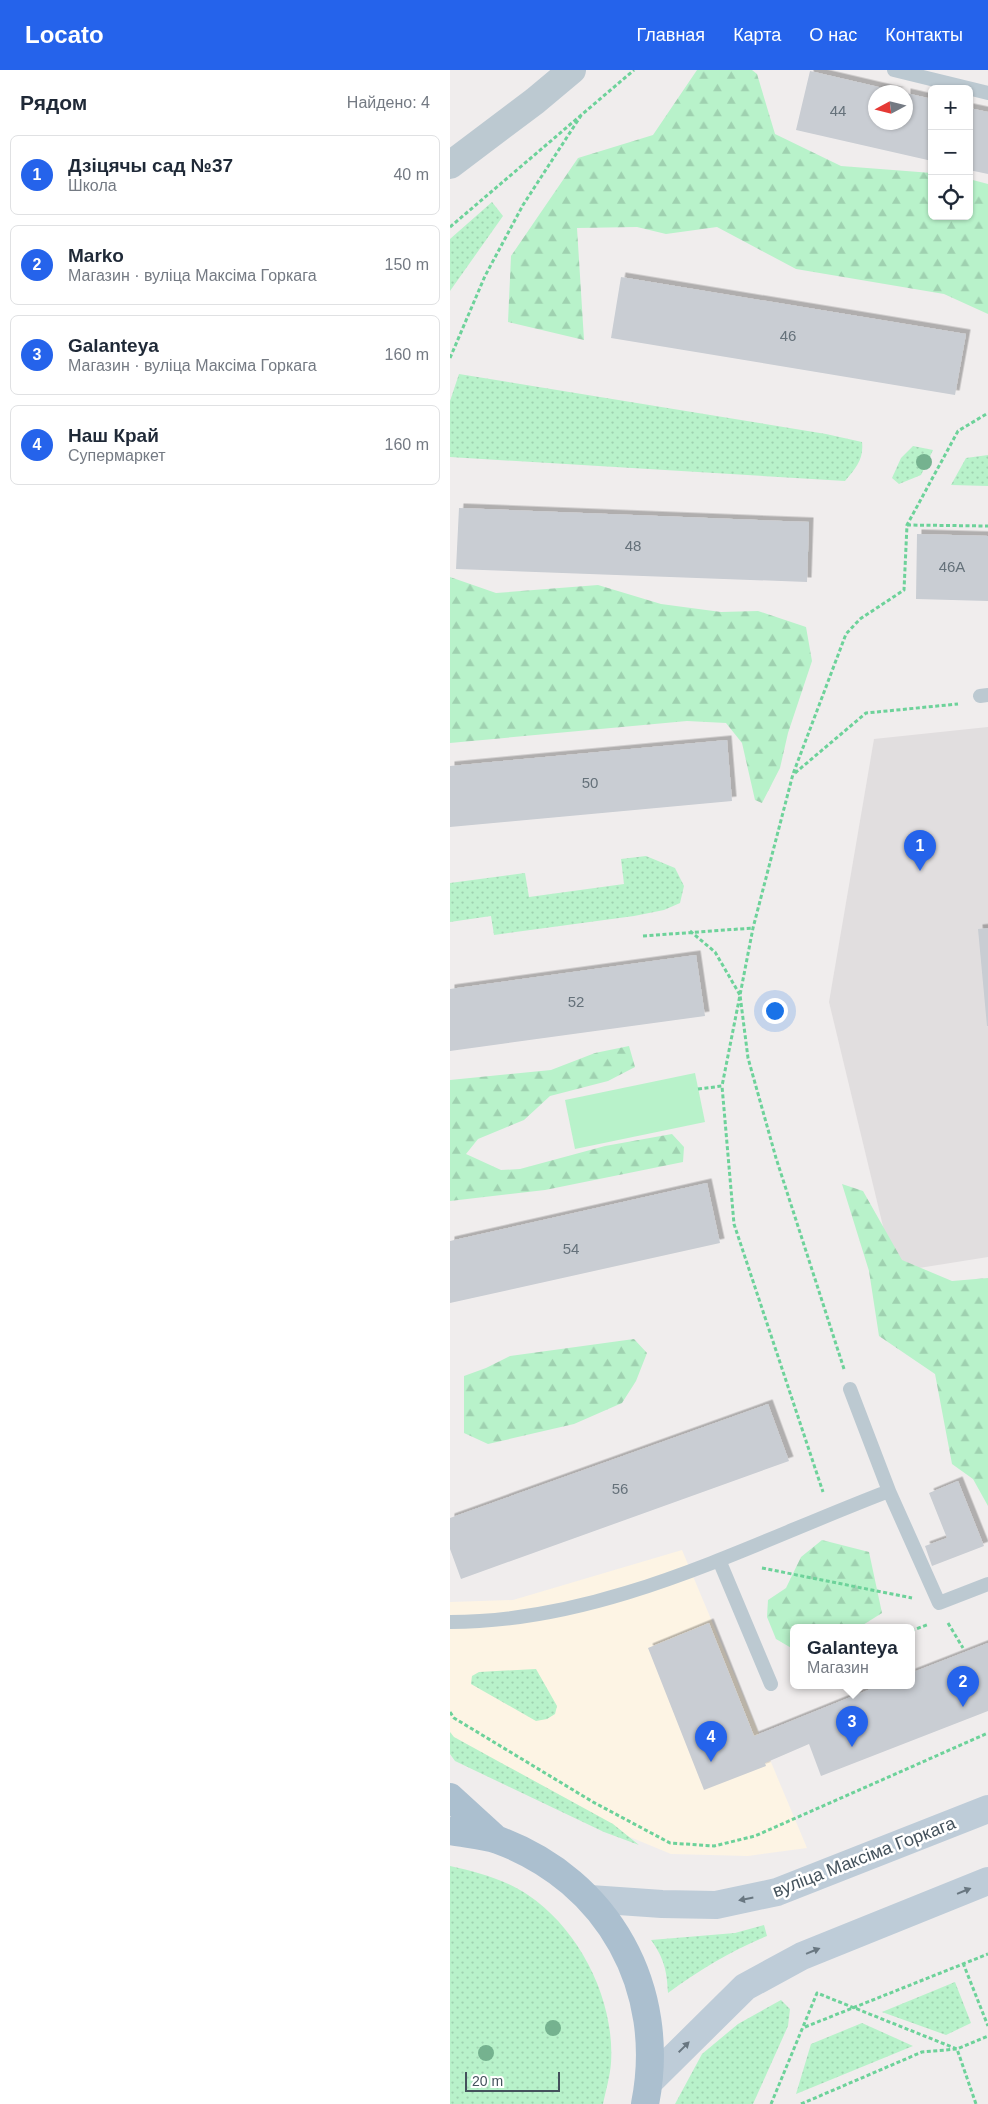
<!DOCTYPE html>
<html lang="ru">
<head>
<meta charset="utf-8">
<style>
	body { margin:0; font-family:Arial,sans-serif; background:#f2f2f3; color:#1f2937 }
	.controls { position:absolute; right:15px; top:15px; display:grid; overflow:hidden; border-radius:8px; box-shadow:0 1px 4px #0004 }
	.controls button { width:45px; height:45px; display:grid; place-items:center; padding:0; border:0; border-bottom:1px solid #e0e1e3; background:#fff; color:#1f2937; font:25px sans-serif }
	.compass { position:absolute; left:418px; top:15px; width:45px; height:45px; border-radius:50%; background:#fff; box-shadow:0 1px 4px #0004; rotate:263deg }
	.scale { position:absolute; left:15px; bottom:12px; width:95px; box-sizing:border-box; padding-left:5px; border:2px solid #44525c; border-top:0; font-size:14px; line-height:18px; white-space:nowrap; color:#44525c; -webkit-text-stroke:4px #fff; paint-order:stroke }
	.you { position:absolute; left:324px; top:940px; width:18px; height:18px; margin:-12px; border:4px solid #fff; border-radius:50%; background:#1a73e8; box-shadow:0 0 0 8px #1a73e833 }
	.badge { display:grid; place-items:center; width:32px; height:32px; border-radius:50%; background:#2563eb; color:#fff; font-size:16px; font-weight:700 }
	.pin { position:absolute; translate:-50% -41px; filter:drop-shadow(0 1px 2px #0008) }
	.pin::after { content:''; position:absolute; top:26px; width:18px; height:15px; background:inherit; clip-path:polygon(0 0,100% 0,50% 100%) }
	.popup { position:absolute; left:340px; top:1554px; width:125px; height:65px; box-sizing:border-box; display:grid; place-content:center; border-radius:8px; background:#fff; filter:drop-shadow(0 1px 4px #0005); font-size:16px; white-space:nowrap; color:#747a83 }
	.popup b { font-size:19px; color:#1f2937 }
	.popup::after { content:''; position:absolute; left:50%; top:100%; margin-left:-10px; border:10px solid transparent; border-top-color:#fff }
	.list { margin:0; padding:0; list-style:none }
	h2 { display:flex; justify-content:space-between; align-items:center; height:65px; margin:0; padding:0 20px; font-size:21px }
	h2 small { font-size:16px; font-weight:400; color:#747a83 }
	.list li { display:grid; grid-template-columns:32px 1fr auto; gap:15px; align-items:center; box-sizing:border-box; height:80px; margin:0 10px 10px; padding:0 10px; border:1px solid #e0e1e3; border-radius:8px }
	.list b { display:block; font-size:19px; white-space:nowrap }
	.list p { margin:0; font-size:16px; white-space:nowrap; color:#747a83 }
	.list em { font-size:16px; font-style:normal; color:#747a83 }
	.icon { flex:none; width:28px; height:28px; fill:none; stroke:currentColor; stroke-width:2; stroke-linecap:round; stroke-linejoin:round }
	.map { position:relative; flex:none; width:538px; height:2034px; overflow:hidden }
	header { display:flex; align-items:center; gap:30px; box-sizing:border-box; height:70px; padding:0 25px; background:#2563eb; color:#fff }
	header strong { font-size:24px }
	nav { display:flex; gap:28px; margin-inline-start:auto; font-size:18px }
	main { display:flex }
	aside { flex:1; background:#fff }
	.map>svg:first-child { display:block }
	.commercial { fill:#fdf4e4 }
	.education { fill:#e1dedf }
	.grass { fill:url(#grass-dots) }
	.forest { fill:url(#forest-firs) }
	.park { fill:#b8f2ca }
	.building { fill:#c9cdd3; filter:url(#shadow) }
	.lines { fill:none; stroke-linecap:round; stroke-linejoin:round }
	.path { stroke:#6dd29a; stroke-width:3; stroke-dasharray:4 2.5; stroke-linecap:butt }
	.service { stroke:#bcc9d1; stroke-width:14 }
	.tertiary { stroke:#bcc9d1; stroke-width:28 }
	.secondary { stroke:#beccd8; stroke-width:28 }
	.primary { stroke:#abbfcf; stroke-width:28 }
	.tree { fill:#75b28f }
	.oneway { fill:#697781 }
	.labels { text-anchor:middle; stroke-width:5; stroke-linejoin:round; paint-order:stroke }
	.number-label { font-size:15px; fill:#65717a }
	.street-label { font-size:18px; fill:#44525c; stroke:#fff }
</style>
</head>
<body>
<header>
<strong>Locato</strong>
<nav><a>Главная</a><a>Карта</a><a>О нас</a><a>Контакты</a></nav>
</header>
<main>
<aside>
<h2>Рядом<small>Найдено: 4</small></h2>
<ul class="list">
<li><span class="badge">1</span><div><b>Дзіцячы сад №37</b><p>Школа</p></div><em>40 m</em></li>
<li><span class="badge">2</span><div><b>Marko</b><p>Магазин · вуліца Максіма Горкага</p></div><em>150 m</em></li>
<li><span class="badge">3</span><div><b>Galanteya</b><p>Магазин · вуліца Максіма Горкага</p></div><em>160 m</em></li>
<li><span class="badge">4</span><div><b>Наш Край</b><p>Супермаркет</p></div><em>160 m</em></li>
</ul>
</aside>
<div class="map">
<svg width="538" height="2034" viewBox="0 0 538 2034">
	<defs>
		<pattern id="grass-dots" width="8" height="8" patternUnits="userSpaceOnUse" patternTransform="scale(1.25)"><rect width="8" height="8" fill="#b8f2ca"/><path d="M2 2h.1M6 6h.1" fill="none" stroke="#9fd1b0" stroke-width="1.8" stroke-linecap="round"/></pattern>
		<pattern id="forest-firs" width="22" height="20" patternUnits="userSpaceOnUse" patternTransform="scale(1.25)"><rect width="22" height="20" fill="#b8f2ca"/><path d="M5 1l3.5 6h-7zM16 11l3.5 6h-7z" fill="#9fd1b0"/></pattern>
		<filter id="shadow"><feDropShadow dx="4.5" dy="-4.5" stdDeviation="0" flood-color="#0004"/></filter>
	</defs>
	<rect width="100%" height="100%" fill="#f0eded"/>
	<path class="commercial" d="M232 1480 357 1778 298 1786 221 1784 163 1760 0 1670V1532L63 1530Z"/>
	<path class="education" d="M538 657V1187L444 1202 379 932 424 669Z"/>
	<path class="grass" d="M42 132 53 146 0 221V169Z
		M9 304 376 364 412 372C414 389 406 398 395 411L0 387V331Z
		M463 376 483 380 471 405 449 414 442 408 451 388Z
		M538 385V416L501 415 516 388Z
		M196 786 225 798 234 816 230 833 214 840 184 846 44 865 41 846 0 852V813L75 803 79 827 174 814 171 789Z
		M86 1599 107 1636 105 1644 97 1649 86 1651 21 1614 22 1606 29 1602Z
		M0 1662 4 1667 163 1754 189 1775 154 1762 5 1691 0 1684Z
		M0 1796C27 1802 54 1809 78 1825 130 1860 165 1930 161 1993 160 2006 156 2020 153 2034H0Z
		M314 1855 317 1866C281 1881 249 1900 218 1923 217 1901 214 1888 201 1870L285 1863Z
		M505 1912 521 1953 496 1965 432 1942Z
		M331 1930 340 1939 338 1956 303 2034H225L252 1984 288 1954Z
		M412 1953 463 1976 346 2024 361 1974Z"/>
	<path class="forest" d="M247 0H302L307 4 325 64 391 96 482 103V146H519V109L538 114V244L494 224 346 199 267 157 216 164 187 157 127 158 134 270 58 252 61 186 128 88 203 65Z
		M0 507 46 523 148 515 211 534 271 542 308 541 356 557 362 591 338 663 330 698 312 733 305 730 292 673 276 653 237 651 0 673Z
		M179 976 185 997 158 1011 100 1026 74 1050 28 1069 16 1084 51 1100 70 1099 155 1076 222 1064 234 1077 233 1092 95 1120 0 1131V1010L101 1000 145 983Z
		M392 1114 413 1121 452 1190 502 1211 538 1208V1436L523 1409 502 1394 485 1304 429 1266 419 1201Z
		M184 1269 197 1283 186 1311 172 1333 124 1354 38 1374 14 1363V1306L36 1298 60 1286Z
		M372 1470 419 1482 432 1543 408 1558H343V1579L326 1569 317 1547 318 1530 336 1518 351 1487Z"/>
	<path class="park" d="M245 1003 255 1052 125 1079 115 1030Z"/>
	<path class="building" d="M360 1 450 22H426V52H456V23L482 29V91L346 60Z
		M519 38 538 42V104L519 100Z
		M171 207 516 264 505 325 161 268Z
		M9 438 359 452 357 512 6 499Z
		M467 464 538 466V531L466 529Z
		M277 670 282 731 0 757V696Z
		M538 858V956H537L528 859Z
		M246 885 255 946 0 981V919Z
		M257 1113 270 1173 0 1233V1171Z
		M318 1334 339 1391 11 1509 0 1479V1448Z
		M508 1411 534 1476 482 1496 475 1476 497 1468 479 1423Z
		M259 1553 304 1666 428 1616H461V1603L538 1573V1641L371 1706 359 1674 315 1693 316 1696 254 1720 198 1578Z"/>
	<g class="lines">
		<path class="path" d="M0 157 184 0
			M0 288 35 206 73 135 132 44
			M457 455 538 456
			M345 703 416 643 508 634
			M240 861 265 882 290 925 272 1016
			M193 866 303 858
			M248 1019 272 1016 284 1154 373 1422
			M394 1299 326 1088 298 988 290 925 303 858 343 704 396 564 410 549 454 520 457 455 508 361 538 343
			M312 1498 462 1528
			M498 1553 513 1578
			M461 1561 479 1554
			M0 1642 4 1648 143 1732 220 1773 264 1776 305 1766 538 1663
			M513 1893 538 1956
			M355 1957 538 1884
			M321 2034 367 1923 507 1979 526 2034
			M351 2034 472 1982 507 1979 538 1966"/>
		<path class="service" d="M444 0 538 23
			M530 626 538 625
			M400 1319 439 1421
			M269 1490 321 1614
			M0 1552C156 1552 297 1475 439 1421L489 1533 538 1514"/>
		<path class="tertiary" d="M0 95 85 31 122 0"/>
		<path class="secondary" d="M140 1829 212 1834 266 1835 327 1822 538 1739
			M200 2011 295 1917 352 1886 538 1811"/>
		<path class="primary" d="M0 1727 46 1769
			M0 1761C16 1764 34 1765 48 1770 159 1811 218 1919 195 2034"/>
	</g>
	<g class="tree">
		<circle cx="474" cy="392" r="8"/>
		<circle cx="103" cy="1958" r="8"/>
		<circle cx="36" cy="1983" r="8"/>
	</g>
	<defs><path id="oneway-solid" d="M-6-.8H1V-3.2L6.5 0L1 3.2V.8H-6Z" transform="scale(1.25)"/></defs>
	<g class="oneway">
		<use href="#oneway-solid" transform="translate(514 1821) rotate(-22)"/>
		<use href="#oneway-solid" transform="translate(296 1829) rotate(169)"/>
		<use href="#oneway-solid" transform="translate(363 1881) rotate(-22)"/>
		<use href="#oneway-solid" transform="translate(234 1977) rotate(-45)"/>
	</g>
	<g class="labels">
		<g class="number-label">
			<text x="388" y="46">44</text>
			<text x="338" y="271">46</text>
			<text x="183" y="481">48</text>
			<text x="502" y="502">46А</text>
			<text x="140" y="718">50</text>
			<text x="126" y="937">52</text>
			<text x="121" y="1184">54</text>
			<text x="170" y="1424">56</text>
		</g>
		<g class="street-label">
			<text transform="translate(414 1787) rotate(-21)" y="6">вуліца Максіма Горкага</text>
		</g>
	</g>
</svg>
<div class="controls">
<button>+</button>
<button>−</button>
<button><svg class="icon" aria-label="locate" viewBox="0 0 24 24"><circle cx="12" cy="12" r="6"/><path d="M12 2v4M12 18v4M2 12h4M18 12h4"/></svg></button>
</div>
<svg class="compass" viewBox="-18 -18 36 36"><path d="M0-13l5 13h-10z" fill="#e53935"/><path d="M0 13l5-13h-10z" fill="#747a83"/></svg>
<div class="scale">20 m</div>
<div class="you"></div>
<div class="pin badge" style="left:470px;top:801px">1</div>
<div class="pin badge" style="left:513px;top:1637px">2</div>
<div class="pin badge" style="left:402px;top:1677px">3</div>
<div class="popup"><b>Galanteya</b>Магазин</div>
<div class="pin badge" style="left:261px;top:1692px">4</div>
</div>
</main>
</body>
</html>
